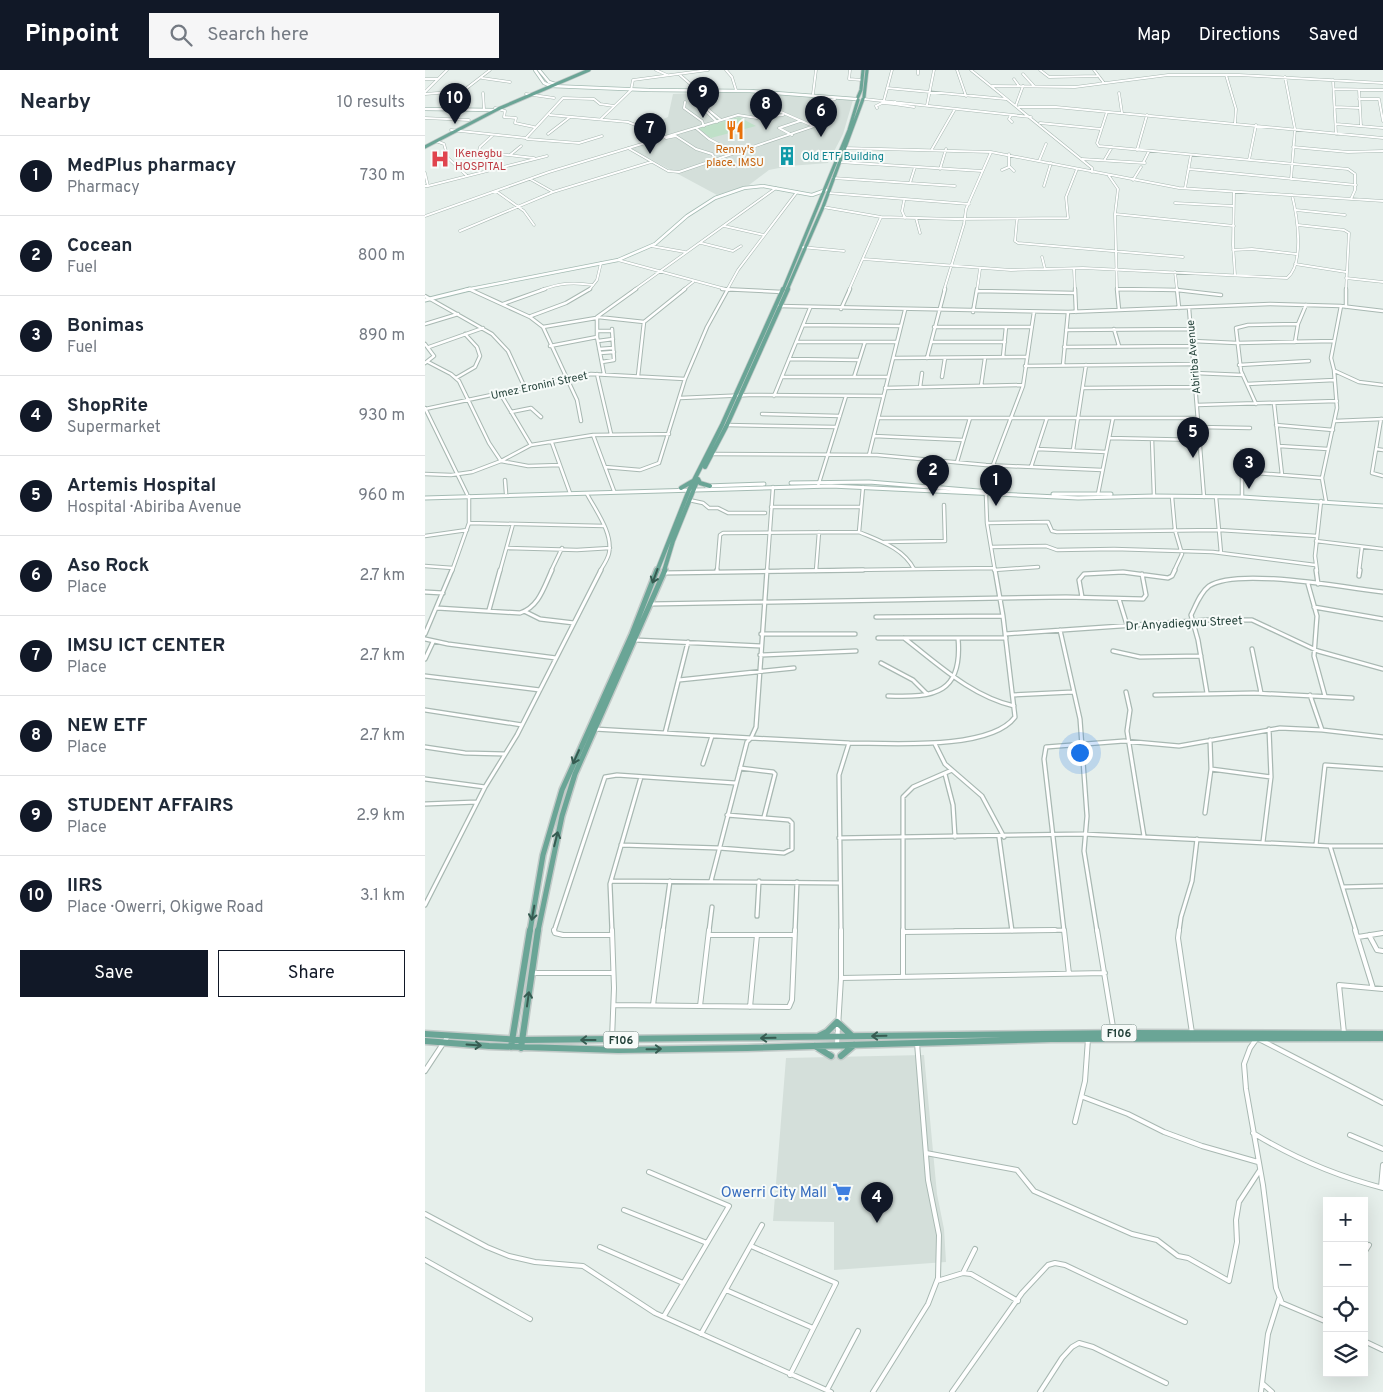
<!DOCTYPE html>
<html lang="en">
<head>
<meta charset="utf-8">
<style>
	body { margin:0; font-family:Overpass,sans-serif; background:#f6f6f7; color:#1f2937 }
	.controls { position:absolute; right:15px; bottom:15px; display:grid; overflow:hidden; border-radius:0px; box-shadow:0 5px 20px #0002 }
	.controls button { width:45px; height:45px; display:grid; place-items:center; padding:0; border:0; border-bottom:1px solid #e0e1e3; background:#fff; color:#1f2937; font:25px sans-serif }
	.you { position:absolute; left:654px; top:682px; width:18px; height:18px; margin:-12px; border:4px solid #fff; border-radius:50%; background:#1a73e8; box-shadow:0 0 0 8px #1a73e833 }
	.badge { display:grid; place-items:center; width:32px; height:32px; border-radius:50%; background:#111827; color:#fff; font-size:16px; font-weight:700 }
	.pin { position:absolute; translate:-50% -41px; filter:drop-shadow(0 1px 2px #0008) }
	.pin::after { content:''; position:absolute; top:26px; width:18px; height:15px; background:inherit; clip-path:polygon(0 0,100% 0,50% 100%) }
	.list { margin:0; padding:0; list-style:none }
	h2 { display:flex; justify-content:space-between; align-items:center; height:65px; margin:0; padding:0 20px; font-size:21px }
	h2 small { font-size:16px; font-weight:400; color:#747a83 }
	.list li { display:grid; grid-template-columns:32px 1fr auto; gap:15px; align-items:center; box-sizing:border-box; height:80px; padding:0 20px; border-top:1px solid #e0e1e3 }
	.list b { display:block; font-size:19px; white-space:nowrap }
	.list p { margin:0; font-size:16px; white-space:nowrap; color:#747a83 }
	.list em { font-size:16px; font-style:normal; color:#747a83 }
	.actions { display:flex; gap:10px; padding:15px 20px }
	.actions a { flex:1; padding:11px 0; border:1px solid #111827; border-radius:0px; text-align:center; font-size:18px; color:#111827 }
	.actions .main { background:#111827; color:#fff }
	.icon { flex:none; width:28px; height:28px; fill:none; stroke:currentColor; stroke-width:2; stroke-linecap:round; stroke-linejoin:round }
	.map { position:relative; flex:none; width:958px; height:1322px; overflow:hidden }
	header { display:flex; align-items:center; gap:30px; box-sizing:border-box; height:70px; padding:0 25px; background:#111827; color:#fff }
	header strong { font-size:24px }
	nav { display:flex; gap:28px; margin-inline-start:auto; font-size:18px }
	.search { width:350px; height:45px; background:#f6f6f7; display:flex; align-items:center; gap:12px; box-sizing:border-box; padding:0 18px; border-radius:0px; color:#747a83; font-size:19px }
	main { display:flex }
	aside { flex:1; background:#fff }
	.map>svg:first-child { display:block }
	.built { fill:#d4dfda }
	.green { fill:#bfe0c8 }
	.lines { fill:none; stroke-linecap:round; stroke-linejoin:round }
	.street-far3-casing { stroke:#a8b8b2; stroke-width:3 }
	.street-far2-casing { stroke:#a8b8b2; stroke-width:4.5 }
	.street-far1-casing { stroke:#a8b8b2; stroke-width:5.5 }
	.street-casing { stroke:#a8b8b2; stroke-width:6 }
	.secondary-far1-casing { stroke:#a4bbb3; stroke-width:4 }
	.secondary-casing { stroke:#a4bbb3; stroke-width:5 }
	.primary-far3-casing { stroke:#c2cac8; stroke-width:4.5 }
	.primary-far2-casing { stroke:#c2cac8; stroke-width:5.5 }
	.primary-far1-casing { stroke:#c2cac8; stroke-width:8 }
	.primary-casing { stroke:#c2cac8; stroke-width:9 }
	.street-far3 { stroke:#fff; stroke-width:2 }
	.street-far2 { stroke:#fff; stroke-width:2.5 }
	.street-far1 { stroke:#fff; stroke-width:3 }
	.street { stroke:#fff; stroke-width:4 }
	.secondary-far1 { stroke:#fff; stroke-width:2.5 }
	.secondary { stroke:#fff; stroke-width:3 }
	.primary-far3 { stroke:#6aa596; stroke-width:3 }
	.primary-far2 { stroke:#6aa596; stroke-width:4 }
	.primary-far1 { stroke:#6aa596; stroke-width:5 }
	.primary { stroke:#6aa596; stroke-width:6 }
	.oneway { stroke:#365b51 }
	.labels { text-anchor:middle; stroke-width:4; stroke-linejoin:round; paint-order:stroke }
	.far-food-label { font-size:11px; fill:#c56008; stroke:#f7fbf9 }
	.far-health-label { font-size:11px; fill:#be3a42; stroke:#f7fbf9; text-anchor:start }
	.far-culture-label { font-size:11px; fill:#0d838f; stroke:#f7fbf9; text-anchor:start }
	.far-street-label { font-size:11px; fill:#24423a; stroke:#f7fbf9 }
	.shield { fill:#f7fbf9; stroke:#637a73; stroke-width:1 }
	.shield-label { font-size:11px; font-weight:bold; fill:#24423a }
	.street-label { font-size:12px; fill:#24423a; stroke:#f7fbf9 }
	.near-shop-label { font-size:15px; fill:#366cbe; stroke:#f7fbf9; text-anchor:end }
</style>
</head>
<body>
<header>
<strong>Pinpoint</strong>
<div class="search"><svg class="icon" aria-label="search" viewBox="0 0 24 24"><circle cx="10" cy="10" r="6"/><path d="M15 15l6 6"/></svg>Search here</div>
<nav><a>Map</a><a>Directions</a><a>Saved</a></nav>
</header>
<main>
<aside>
<h2>Nearby<small>10 results</small></h2>
<ul class="list">
<li><span class="badge">1</span><div><b>MedPlus pharmacy</b><p>Pharmacy</p></div><em>730 m</em></li>
<li><span class="badge">2</span><div><b>Cocean</b><p>Fuel</p></div><em>800 m</em></li>
<li><span class="badge">3</span><div><b>Bonimas</b><p>Fuel</p></div><em>890 m</em></li>
<li><span class="badge">4</span><div><b>ShopRite</b><p>Supermarket</p></div><em>930 m</em></li>
<li><span class="badge">5</span><div><b>Artemis Hospital</b><p>Hospital · Abiriba Avenue</p></div><em>960 m</em></li>
<li><span class="badge">6</span><div><b>Aso Rock</b><p>Place</p></div><em>2.7 km</em></li>
<li><span class="badge">7</span><div><b>IMSU ICT CENTER</b><p>Place</p></div><em>2.7 km</em></li>
<li><span class="badge">8</span><div><b>NEW ETF</b><p>Place</p></div><em>2.7 km</em></li>
<li><span class="badge">9</span><div><b>STUDENT AFFAIRS</b><p>Place</p></div><em>2.9 km</em></li>
<li><span class="badge">10</span><div><b>IIRS</b><p>Place · Owerri, Okigwe Road</p></div><em>3.1 km</em></li>
</ul>
<div class="actions"><a class="main">Save</a><a>Share</a></div>
</aside>
<div class="map">
<svg width="958" height="1322" viewBox="0 0 958 1322">
	<rect width="100%" height="100%" fill="#e6efeb"/>
	<path class="built" d="M318 21 428 30 418 64 403 93 364 96 344 100 324 115 292 125 203 77 241 66 219 57 243 47 248 24Z
		M499 985 512 1124 519 1159 521 1192 409 1200V1152L348 1151 361 988Z"/>
	<path class="green" d="M314 47 331 56 286 68 273 58Z"/>
	<g class="lines">
		<g class="street-far3-casing">
			<path id="street-far3" d="M231 0 242 5
				M301 0 307 7 311 20
				M425 0 424 9 437 10
				M493 0V4
				M532 0 541 26
				M546 0 667 98V102
				M615 0 624 7 672 6
				M669 0 679 13
				M598 4 609 16
				M255 5 271 19
				M801 5 811 39 810 53
				M860 7 870 59 866 109
				M57 8 85 12
				M0 9H12
				M589 9 594 16
				M908 10 911 64
				M567 16 650 17 743 5H814L958 13
				M462 18 581 29
				M270 19H273C275 34 284 41 296 50
				M270 19 271 30 276 37
				M909 19 958 20
				M934 20 936 56
				M0 22 22 0
				M58 23 59 39
				M694 23 697 43
				M0 24 38 21 65 0
				M101 24 129 28
				M388 24 391 0
				M439 29 606 47
				M934 29H954L958 51
				M459 30 467 0
				M260 32 259 38 277 51 279 56
				M469 34 489 37
				M502 35 509 0
				M591 35 598 16
				M594 37H631L958 68
				M910 37 935 38
				M70 38 80 41 79 47 91 48 90 53 109 57
				M452 38 451 36 457 33 469 34 470 32
				M281 41 292 52
				M356 42 388 56
				M682 42 672 73 674 76 923 99 930 104V120L926 129
				M125 45 203 52 240 67
				M586 45 584 49 587 52
				M0 48 44 50
				M176 49 206 20 208 10 283 0
				M615 53 676 59
				M911 54 958 58
				M271 58 284 69 311 83
				M26 60 101 68 138 28 169 29 175 34 189 36
				M123 64 145 47
				M68 65 55 77 54 81 74 99
				M367 65 354 58 375 51
				M241 68 251 66 271 79 287 84 291 90
				M102 69 154 73 177 66
				M11 71 19 74 23 88 42 106
				M868 77 923 82 958 81
				M203 78 243 101 254 102 407 50 409 44 396 33 410 29
				M419 78 566 82 754 118 958 131
				M507 79 530 39
				M712 80 722 45
				M55 82 109 88
				M584 84V96L589 101
				M85 85 96 76
				M657 89 720 93
				M680 89 687 77
				M824 90 831 55
				M614 91 621 74
				M414 92 557 101
				M718 93 724 81
				M515 99 521 79
				M764 99 931 115
				M577 100 584 97
				M0 103 3 116H0
				M684 106 693 119 690 144 692 220
				M408 108 530 116
				M105 109 128 122
				M708 110 716 97
				M485 113 490 97
				M3 116 122 86
				M619 116 626 93
				M760 118 766 85
				M71 121 99 141 109 155
				M809 122 808 175 810 205
				M403 123 544 134
				M479 131 477 141 480 148
				M750 133 808 136
				M398 137 456 147 530 149 643 148 641 127 652 99
				M871 140 920 145
				M690 144 809 156
				M0 146 124 102 313 45 332 48 358 45
				M491 148 495 163
				M592 149 590 171 593 173 758 187
				M873 155 919 160 924 163 921 220
				M299 156 339 165
				M35 161 128 122 226 92
				M276 173 308 181 316 176
				M226 176 260 182
				M376 177 419 181
				M808 180 827 179 871 184
				M617 187 620 199
				M438 189 586 200 658 198 862 208C880 194 872 145 867 125
				M193 190 304 220
				M870 194 921 202
				M649 199 650 220
				M750 202 752 220
				M921 208 958 212
				M44 219 46 220
				M692 219 753 220
				M116 220C135 213 148 212 168 215
				M164 220 172 210 176 193
				M209 220 351 118
				M258 220 268 212
				M302 220 313 200 372 122
				M424 220 456 147
				M519 220 539 154 541 139 566 82
				M552 220 555 199"/>
		</g>
		<g class="street-far2-casing">
			<path id="street-far2" d="M44 219 105 247 118 257 152 330 156 351
				M297 219 357 222
				M650 219 651 242
				M692 219 694 240
				M692 219 752 220 796 225
				M752 219 754 238
				M921 219V237
				M552 221 649 223
				M0 226 67 264 83 281 100 318
				M78 234 120 219
				M354 236 643 242 845 234 916 236 958 241
				M764 238 779 427
				M416 239 425 219
				M548 242 552 219
				M106 246 141 233 165 219
				M173 247 219 252
				M0 254 33 244
				M378 255 476 256
				M118 257 171 248
				M509 257H605
				M689 259 694 276
				M641 260 766 259
				M172 261H187
				M173 271 188 269
				M768 271 812 273 909 271
				M371 272H472
				M506 272H580
				M870 272 873 254 881 235
				M0 274 9 286 0 293
				M125 276 172 267
				M4 277 58 258
				M639 277 768 276
				M174 279 188 278
				M175 283 189 282
				M578 287 581 257
				M468 288 601 287
				M502 288 520 219
				M364 289 434 290
				M3 292 26 304 34 311 64 373 76 391 103 396 135 395
				M177 292 189 290 187 259
				M638 295 643 242
				M814 295 884 291
				M600 296 770 294
				M910 301 934 312 958 315
				M770 303 818 305
				M172 304 186 364
				M179 304 172 267V247L211 219
				M213 306 219 252 260 219
				M357 307H463
				M429 307 440 272
				M517 307 520 288
				M31 308 50 297 55 286 52 277 40 264
				M822 314 910 310
				M556 316 560 288
				M495 317 497 303
				M460 318 598 315
				M658 318 771 317
				M75 323 106 375
				M349 326 385 238
				M255 328 324 325 458 326
				M849 333 857 405
				M831 334 816 301 811 258 823 255 873 254
				M772 335 912 331
				M0 338 42 424
				M0 339 166 304 260 309
				M86 342 106 338 116 347
				M337 344 415 346
				M453 348H773
				M956 349 947 403 958 406
				M910 351 958 349
				M302 355 411 357
				M851 355 908 360
				M774 357 825 358
				M168 365 189 421
				M449 366 538 370
				M684 368 775 370
				M727 369 729 426
				M127 373 145 423
				M854 376 903 379
				M612 379 681 382
				M951 379 958 380
				M648 380 661 295
				M817 381V427
				M287 384 452 385 561 395 677 400
				M444 385 480 240
				M532 392 545 348
				M180 397 215 400 234 393 260 309 282 257 303 219
				M606 397 622 348
				M817 402 897 408
				M0 404 26 405 47 402 76 391 106 375 168 365 244 364
				M80 410 81 423
				M577 411 578 423
				M393 416 421 326
				M438 417 434 462C455 471 478 478 489 499
				M566 423 568 395 598 316 609 242
				M162 424C171 441 188 463 184 483 183 489 178 496 175 501
				M673 424 688 348
				M561 425 562 453 570 501
				M747 427 750 460 757 484 749 501
				M791 427 796 483
				M264 430 278 433 284 438H293L303 443H340
				M901 431 897 408 912 338 909 300 906 288 916 236
				M346 437H435
				M44 453 179 456
				M562 453 623 452 627 461 632 462 794 460 892 466
				M0 466 42 460
				M891 471 958 479
				M459 472 520 471 519 435
				M566 477 621 476 632 480 689 479 788 482 890 495
				M83 478 152 480 185 478
				M0 496 28 498
				M569 500 613 497
				M27 501 44 453V426
				M75 501 88 454
				M126 501 137 478
				M292 501 295 465 298 463 434 462
				M342 501 348 417
				M355 501 569 498
				M391 501 394 462
				M892 501 890 486 896 431
				M934 501 937 477"/>
		</g>
		<g class="street-far1-casing">
			<path id="street-far1" d="M342 500 331 657 326 668 424 673
				M891 500 893 514
				M292 502V500
				M239 503 438 500
				M934 506 935 500
				M883 514 892 546 889 586 900 626
				M0 522 18 523
				M657 527 654 510 659 504 698 502 743 508 747 506 750 500
				M694 529 702 555
				M226 534 641 527 718 529 721 525 717 504
				M889 537 958 549
				M12 538 95 543C114 537 119 517 127 500
				M64 540 75 500
				M101 542 115 549 149 553
				M451 547 578 546
				M635 560 655 649 662 746 659 781 672 861
				M0 564 27 500
				M336 564H430
				M580 564 782 550H827L893 581 958 599
				M453 568H581
				M479 568C513 594 546 626 589 636
				M0 569 23 574 131 588
				M210 570 336 576
				M827 579 836 623
				M688 581 715 587 776 586
				M335 585 431 581
				M0 589 8 572
				M456 593 488 610 502 624
				M0 606 115 620
				M254 610 369 598
				M701 622 705 640 702 661 719 766
				M782 623 773 570 766 545C771 535 775 523 784 516 812 497 922 518 958 522
				M588 625 648 622
				M730 625 829 623 927 628
				M885 625 897 660
				M463 626C510 628 538 623 533 568
				M0 640 97 655
				M169 659 326 668 322 672 286 811
				M240 663 263 572
				M785 670 786 699 846 707
				M510 674 520 694 557 726 579 767
				M0 677 40 683 80 684
				M278 694 287 666
				M315 698 348 702 350 704 339 747
				M520 704 528 735 530 767
				M0 709 60 717 92 665 176 500
				M0 734 52 732
				M780 743 786 699
				M574 767 587 861
				M414 768 658 764 905 776H958
				M838 772 846 707 844 659
				M196 775 294 778 359 783 367 779V753L364 750 302 745
				M891 775 900 695 958 699
				M905 776 931 861
				M186 811 415 813
				M918 817 958 816
				M0 835 60 717
				M332 846 334 811
				M129 861 180 707 192 705 310 713
				M187 861 185 814 216 707
				M238 861 245 811
				M284 861 287 837
				M370 861 372 812
				M416 861 414 705 424 673C463 673 565 681 590 647L578 546 570 500
				M478 861V727L488 717 527 700
				M530 861 638 860
				M639 861 619 689 621 677 699 671 754 676 855 658 897 660 958 667
				M754 861 756 847 767 811 772 769"/>
		</g>
		<g class="street-casing">
			<path id="street" d="M129 860 130 863 138 865H186
				M187 860 189 918 187 969
				M478 860V906
				M639 860 644 904
				M672 860 689 963
				M754 860 753 868 767 963
				M930 860 948 918
				M478 862 630 860
				M284 865H369
				M944 865 952 880 958 881
				M933 867 958 863
				M107 903H188
				M416 908 680 903
				M189 935 364 937 367 930 370 860
				M228 935 238 860
				M275 936 284 860
				M325 937 332 865
				M919 963 914 915 958 919
				M412 974 416 908V860
				M0 1001 23 966
				M658 1027 703 1044 739 1062 777 1076 833 1092
				M650 1052 660 1011 663 969
				M828 1063C869 1088 911 1106 958 1118
				M925 1065 958 1079
				M501 1083 592 1100 609 1121 707 1164 732 1170 753 1186 763 1188 804 1211 812 1172 811 1150 814 1132 835 1100
				M224 1102 304 1136 239 1246
				M956 1117 958 1095
				M199 1140 282 1173
				M0 1144 62 1177 84 1186 110 1192 158 1196 230 1243 406 1322
				M326 1176 411 1213 365 1305
				M175 1177 258 1213
				M939 1183 944 1175
				M0 1190 105 1249
				M538 1203 550 1179
				M512 1211 538 1203 546 1204 593 1231
				M301 1220 388 1258
				M902 1252 857 1233 851 1218 838 1115 821 1019 819 994 825 978 832 968 958 1033
				M276 1264 337 1155
				M939 1271 958 1280
				M838 1314 847 1322
				M402 1320 433 1261
				M448 1322 503 1234 513 1208 514 1165 503 1110 492 973
				M527 1322 597 1223 623 1195 630 1193 640 1195 760 1252
				M615 1322 637 1288 647 1277 654 1273 668 1277 741 1313
				M836 1322 843 1264 854 1229"/>
		</g>
		<g class="secondary-far1-casing">
			<path id="secondary-far1" d="M110 0 119 13 126 16 224 20 325 21 431 29
				M114 0 124 12 130 14
				M0 39 70 40
				M40 220 193 190 230 174 262 146 290 128 319 118 338 116 387 125 401 120"/>
		</g>
		<g class="secondary-casing">
			<path id="secondary" d="M0 230 45 219
				M366 413 444 412 566 422
				M281 416 339 414
				M628 424H686
				M0 428 406 416 653 428 729 426 817 427 958 436"/>
		</g>
		<g class="primary-far3-casing">
			<path id="primary-far3" d="M433 27 436 20 438 0
				M439 27 442 0
				M0 77 73 39 164 0
				M358 220 424 60 433 30
				M362 220 398 137 438 29"/>
		</g>
		<g class="primary-far2-casing">
			<path id="primary-far2" d="M280 397 302 355 363 219
				M273 409 275 413 285 416
				M256 418 268 411
				M232 501 264 420 297 355 358 219
				M239 501 248 471 273 409"/>
		</g>
		<g class="primary-far1-casing">
			<path id="primary-far1" d="M105 861 118 785 137 720 207 564 232 500
				M113 861 137 746 150 704 240 500"/>
		</g>
		<g class="primary-casing">
			<path id="primary" d="M0 964 97 970 706 963 958 964
				M394 966 402 962 412 952 426 965
				M0 971 64 976 193 980 322 978 626 969 958 968
				M390 976 406 986
				M86 977 105 860
				M96 978 113 860
				M416 986 429 975"/>
		</g>
		<use href="#street-far3" class="street-far3"/>
		<use href="#street-far2" class="street-far2"/>
		<use href="#street-far1" class="street-far1"/>
		<use href="#street" class="street"/>
		<use href="#secondary-far1" class="secondary-far1"/>
		<use href="#secondary" class="secondary"/>
		<use href="#primary-far3" class="primary-far3"/>
		<use href="#primary-far2" class="primary-far2"/>
		<use href="#primary-far1" class="primary-far1"/>
		<use href="#primary" class="primary"/>
	</g>
	<defs><path id="oneway-shaft" d="M-6 0H5M1.5-3L5.5 0L1.5 3" fill="none" stroke-width="1.6" stroke-linecap="round" stroke-linejoin="round" transform="scale(1.25)"/></defs>
	<g class="oneway">
		<use href="#oneway-shaft" transform="translate(230 506) rotate(110)"/>
		<use href="#oneway-shaft" transform="translate(151 687) rotate(114)"/>
		<use href="#oneway-shaft" transform="translate(131 769) rotate(-76)"/>
		<use href="#oneway-shaft" transform="translate(108 843) rotate(100)"/>
		<use href="#oneway-shaft" transform="translate(103 929) rotate(-82)"/>
		<use href="#oneway-shaft" transform="translate(454 966) rotate(179)"/>
		<use href="#oneway-shaft" transform="translate(343 968) rotate(179)"/>
		<use href="#oneway-shaft" transform="translate(163 970) rotate(-180)"/>
		<use href="#oneway-shaft" transform="translate(49 975) rotate(4)"/>
		<use href="#oneway-shaft" transform="translate(229 979) rotate(-1)"/>
	</g>
	<defs>
		<g id="restaurant-bare" transform="scale(1.5)"><path d="M-5-6h1v4h1v-4h1v4h1v-4h1v5L-1.5 .5V6h-2V.5L-5-1ZM5-6V6H3V1.5H1.5Q1.5-4 5-6Z" fill="#e8710a" stroke="#f7fbf9" stroke-width="2.5" paint-order="stroke"/></g>
		<g id="building-bare" transform="scale(1.5)"><path d="M-4-6H4V6H1V3H-1V6H-4ZM-2.5-4.3h1.7v1.8h-1.7ZM.8-4.3h1.7v1.8H.8ZM-2.5-1h1.7V.8h-1.7ZM.8-1h1.7V.8H.8Z" fill="#0f9aa8" stroke="#f7fbf9" stroke-width="2.5" paint-order="stroke"/></g>
		<g id="hospital-bare" transform="scale(1.5)"><path d="M-5-5h3v3.5h4V-5h3V5h-3V1.5h-4V5h-3Z" fill="#e0444e" stroke="#f7fbf9" stroke-width="2.5" paint-order="stroke"/></g>
		<g id="supermarket-bare" transform="scale(1.5)"><path d="M-6-5.5h2.5l.6 2H6L4.5 2H-2.5L-4.4-4H-6ZM-1.5 3.2a1.3 1.3 0 1 0 .1 0ZM3 3.2a1.3 1.3 0 1 0 .1 0Z" fill="#3f7fe0" stroke="#f7fbf9" stroke-width="2.5" paint-order="stroke"/></g>
	</defs>
	<g fill-rule="evenodd">
		<use href="#restaurant-bare" x="310" y="60"/>
		<use href="#building-bare" x="362" y="86"/>
		<use href="#hospital-bare" x="15" y="89"/>
		<use href="#supermarket-bare" x="417" y="1122"/>
	</g>
	<g class="labels">
		<g class="far-food-label">
			<text x="310" y="83">Renny's<tspan x="310" dy="13">place. IMSU</tspan></text>
		</g>
		<g class="far-health-label">
			<text x="30" y="87">IKenegbu<tspan x="30" dy="13">HOSPITAL</tspan></text>
		</g>
		<g class="far-culture-label">
			<text x="377" y="90">Old ETF Building</text>
		</g>
		<g class="far-street-label">
			<text transform="translate(768 287) rotate(-95)" y="4">Abiriba Avenue</text>
			<text transform="translate(114 315) rotate(-12)" y="4">Umez Eronini Street</text>
		</g>
		<g class="shield">
			<rect x="676.5" y="954.5" width="35" height="17" rx="4"/>
			<rect x="178.5" y="961.5" width="35" height="17" rx="4"/>
		</g>
		<g class="shield-label">
			<text x="694" y="967">F106</text>
			<text x="196" y="974">F106</text>
		</g>
		<g class="street-label">
			<text transform="translate(759 553) rotate(-3)" y="4">Dr Anyadiegwu Street</text>
		</g>
		<g class="near-shop-label">
			<text x="402" y="1127">Owerri City Mall</text>
		</g>
	</g>
</svg>
<div class="controls">
<button>+</button>
<button>−</button>
<button><svg class="icon" aria-label="locate" viewBox="0 0 24 24"><circle cx="12" cy="12" r="6"/><path d="M12 2v4M12 18v4M2 12h4M18 12h4"/></svg></button>
<button><svg class="icon" aria-label="layers" viewBox="0 0 24 24"><path d="M12 4l9 5-9 5-9-5zM3 14l9 5 9-5"/></svg></button>
</div>
<div class="you"></div>
<div class="pin badge" style="left:571px;top:436px">1</div>
<div class="pin badge" style="left:508px;top:426px">2</div>
<div class="pin badge" style="left:824px;top:419px">3</div>
<div class="pin badge" style="left:452px;top:1153px">4</div>
<div class="pin badge" style="left:768px;top:388px">5</div>
<div class="pin badge" style="left:396px;top:67px">6</div>
<div class="pin badge" style="left:225px;top:84px">7</div>
<div class="pin badge" style="left:341px;top:60px">8</div>
<div class="pin badge" style="left:278px;top:48px">9</div>
<div class="pin badge" style="left:30px;top:54px">10</div>
</div>
</main>
</body>
</html>
